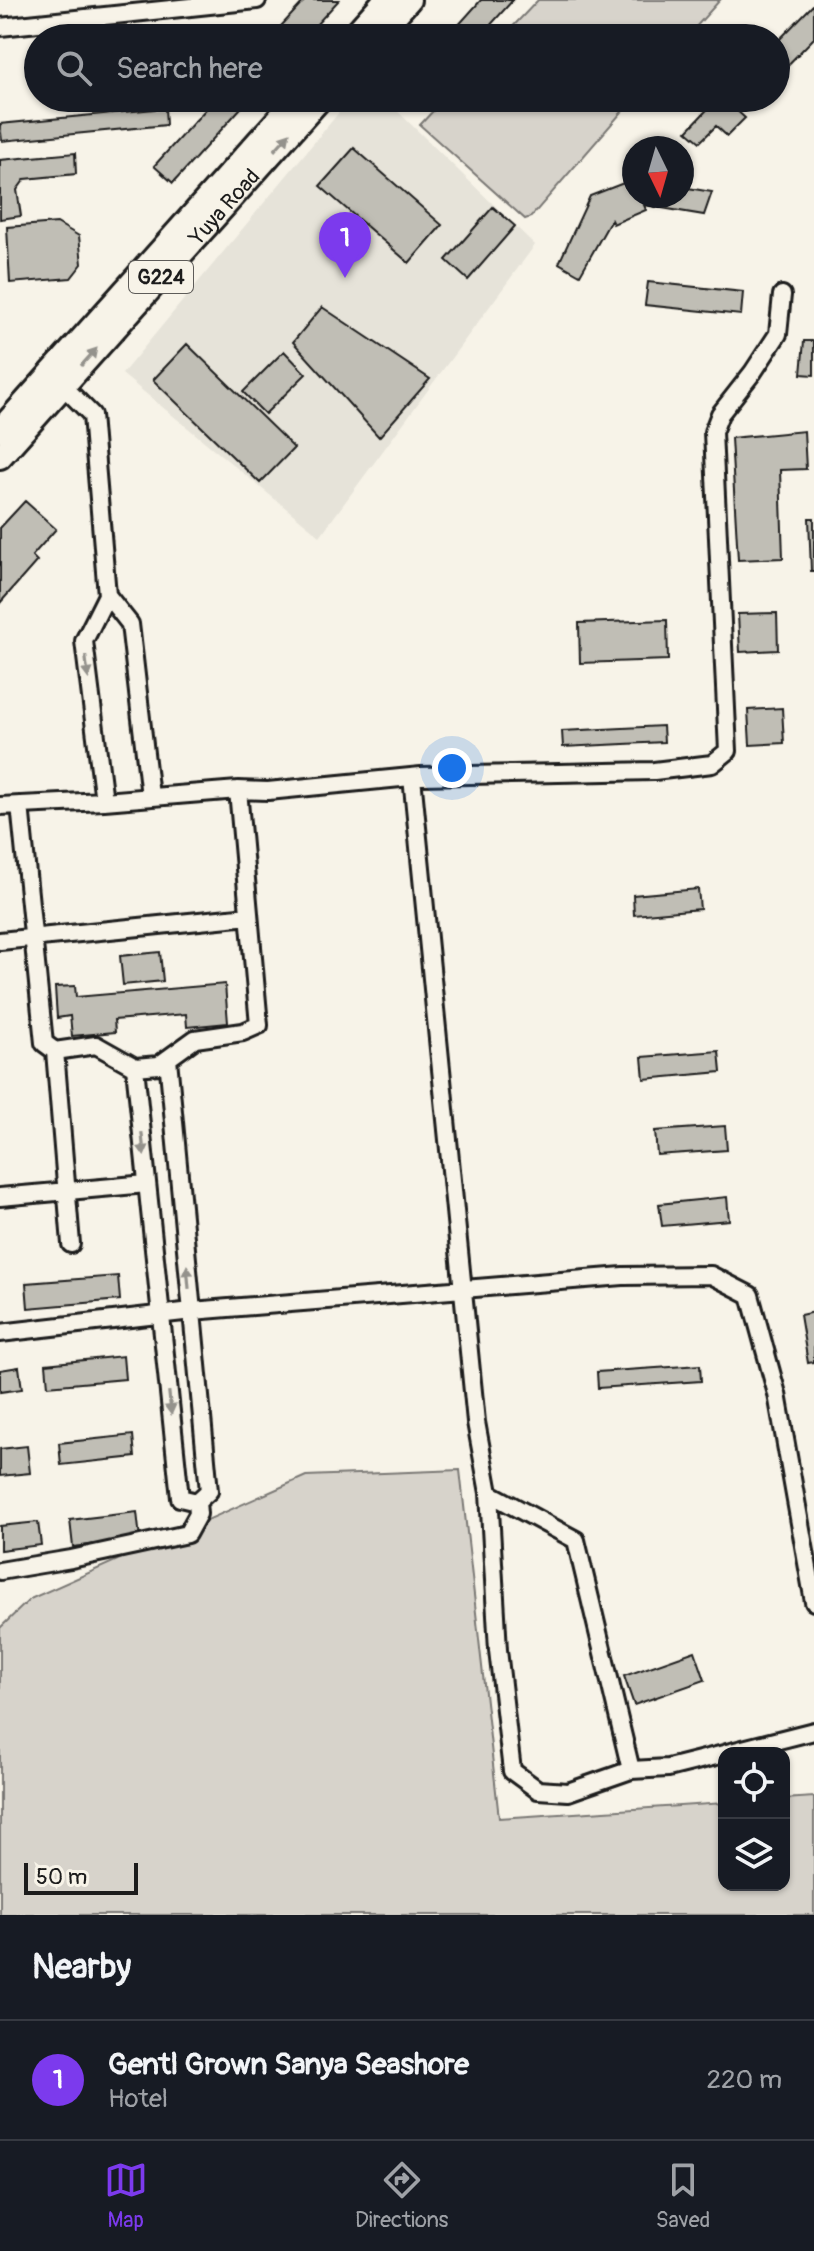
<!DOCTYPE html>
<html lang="en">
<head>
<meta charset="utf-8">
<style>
	body { margin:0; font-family:Pangolin,sans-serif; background:#20242c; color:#f1f3f6 }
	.controls { position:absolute; right:24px; bottom:24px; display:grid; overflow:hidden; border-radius:16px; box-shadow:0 2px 6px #0004 }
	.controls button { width:72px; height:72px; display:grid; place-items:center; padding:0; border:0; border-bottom:2px solid #363941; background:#171b24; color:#f1f3f6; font:40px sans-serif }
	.compass { position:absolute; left:622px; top:136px; width:72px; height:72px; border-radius:50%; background:#171b24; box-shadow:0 2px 6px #0004; rotate:175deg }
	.scale { position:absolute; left:24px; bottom:20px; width:114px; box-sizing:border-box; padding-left:8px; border:4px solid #1c1c1c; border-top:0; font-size:22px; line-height:28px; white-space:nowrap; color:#1c1c1c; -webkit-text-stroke:6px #f7f3e8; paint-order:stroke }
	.you { position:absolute; left:452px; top:768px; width:28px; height:28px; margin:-20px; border:6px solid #fff; border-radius:50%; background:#1a73e8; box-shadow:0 0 0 12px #1a73e833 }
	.badge { display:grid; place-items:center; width:52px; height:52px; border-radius:50%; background:#7c3aed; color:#fff; font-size:26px; font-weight:700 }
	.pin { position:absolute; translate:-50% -66px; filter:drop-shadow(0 2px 4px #0008) }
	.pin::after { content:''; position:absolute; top:42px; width:28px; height:24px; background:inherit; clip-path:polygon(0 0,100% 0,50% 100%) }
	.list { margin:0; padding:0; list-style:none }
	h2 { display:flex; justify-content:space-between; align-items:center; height:104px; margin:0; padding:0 32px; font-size:34px }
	h2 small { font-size:26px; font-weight:400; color:#9ea1a6 }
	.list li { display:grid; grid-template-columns:52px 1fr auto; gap:24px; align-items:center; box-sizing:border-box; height:120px; padding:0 32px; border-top:2px solid #363941 }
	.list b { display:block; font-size:30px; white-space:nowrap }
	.list p { margin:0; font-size:26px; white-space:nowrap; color:#9ea1a6 }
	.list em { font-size:26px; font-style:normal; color:#9ea1a6 }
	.icon { flex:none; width:44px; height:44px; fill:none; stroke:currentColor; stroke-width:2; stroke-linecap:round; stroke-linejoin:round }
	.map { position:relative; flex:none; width:814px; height:1915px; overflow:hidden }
	.search { position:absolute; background:#171b24; box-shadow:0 2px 6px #0004; left:24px; right:24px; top:24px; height:88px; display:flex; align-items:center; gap:20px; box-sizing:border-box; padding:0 28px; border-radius:44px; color:#9ea1a6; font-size:30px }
	.sheet { height:224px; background:#171b24 }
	nav { display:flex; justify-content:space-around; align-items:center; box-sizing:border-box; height:112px; border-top:2px solid #363941; background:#171b24; font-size:22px; color:#9ea1a6 }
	nav a { display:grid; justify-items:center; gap:4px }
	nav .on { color:#7c3aed }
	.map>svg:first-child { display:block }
	.built { fill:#e6e3d9 }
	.green { fill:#d7d3cb; stroke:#7a7874; stroke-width:2 }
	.building { fill:#c0beb5; stroke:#1c1c1c; stroke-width:2 }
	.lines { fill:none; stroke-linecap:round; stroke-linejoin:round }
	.minor-casing { stroke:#1c1c1c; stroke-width:22 }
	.highway-casing { stroke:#1c1c1c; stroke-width:28 }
	.minor { stroke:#f7f3e8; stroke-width:16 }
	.highway { stroke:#f7f3e8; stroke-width:22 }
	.oneway { fill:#94928c }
	.labels { text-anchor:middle; stroke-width:6; stroke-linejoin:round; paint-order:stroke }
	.shield { fill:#f7f3e8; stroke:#5e5c59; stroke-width:2 }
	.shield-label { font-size:20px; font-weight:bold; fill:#1c1c1c }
	.street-label { font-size:22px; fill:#1c1c1c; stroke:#f7f3e8 }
</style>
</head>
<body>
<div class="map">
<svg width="814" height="1915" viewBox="0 0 814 1915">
	<rect width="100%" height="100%" fill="#f7f3e8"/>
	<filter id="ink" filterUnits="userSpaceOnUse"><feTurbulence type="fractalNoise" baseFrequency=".0125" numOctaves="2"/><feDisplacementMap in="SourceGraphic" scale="16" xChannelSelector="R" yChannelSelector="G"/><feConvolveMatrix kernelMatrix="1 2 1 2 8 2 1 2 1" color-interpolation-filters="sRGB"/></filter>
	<g filter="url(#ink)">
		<path class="built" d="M351 98H384L535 245 320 536 122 374Z"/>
		<path class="green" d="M538 0H720L686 38H502Z
			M445 98H634L531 217 525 219 420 125Z
			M460 1470 499 1818 724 1803V1885H784V1799L814 1797V1915H0V1628L30 1599 306 1476Z"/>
		<path class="building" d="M305 0H339L304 38H270Z
			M481 0H513L479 38H447Z
			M814 4V38L776 77V43Z
			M216 98H250L173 183 154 166Z
			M408 98H424L417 106Z
			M718 98H743L733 107 745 118 727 136 716 126 700 142 687 131Z
			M165 108 166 125 2 141 0 124Z
			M354 148 442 225 409 263 320 186Z
			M75 153 76 174 25 179 17 190 21 216 0 219V160Z
			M634 179V196H682V187L712 192 704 215 644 205 646 210 613 224 611 220 580 275 559 263 590 196Z
			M493 207 515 226 468 280 446 260Z
			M57 223 79 236 82 264 71 278 10 283 7 227Z
			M648 282 743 292 741 315 645 305Z
			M322 307 430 379 379 437 293 342Z
			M804 341H814V375L801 374Z
			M187 344 294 448 260 483 153 380Z
			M284 351 306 374 265 414 243 392Z
			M804 431 806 469 780 470 783 558 738 560 731 438Z
			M25 501 56 529 32 556 37 561 0 603V528Z
			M809 518H814V571H811Z
			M777 613 778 650 740 652 738 614Z
			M667 620 668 660 580 663 579 623Z
			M782 708 784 743 750 745 748 710Z
			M663 726 664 742 563 747 562 731Z
			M698 889 700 909 634 915 633 895Z
			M160 952 163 981 123 985 120 956Z
			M225 984 228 1023 187 1027 186 1014 114 1020 115 1032 72 1036 70 1016 57 1018 55 987 75 986 76 997Z
			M719 1051 721 1072 644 1079 642 1057Z
			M725 1126 727 1150 657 1155 655 1131Z
			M727 1197 729 1220 662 1226 659 1204Z
			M118 1276 120 1300 28 1308 26 1283Z
			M814 1312V1362L808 1363 800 1315Z
			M123 1356 125 1379 48 1386 46 1364Z
			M700 1365 701 1381 598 1388 597 1372Z
			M19 1367 22 1389 0 1392V1370Z
			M133 1435 135 1457 61 1465 59 1443Z
			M27 1446 30 1473 0 1476V1449Z
			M137 1512 140 1539 73 1547 70 1520Z
			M38 1522 41 1545 0 1550V1526Z
			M695 1651 705 1680 634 1705 624 1676Z"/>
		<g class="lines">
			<g class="minor-casing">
				<path id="minor" d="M0 27 257 0
					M63 386 92 415 107 595 84 641 104 801
					M107 595 130 624 150 796
					M412 777 476 1422 489 1493 576 1540 631 1770 668 1768 724 1754
					M20 805 44 1043 55 1051 96 1045 135 1067 159 1065 195 1039 243 1032 259 1025 238 790
					M0 806 104 801 238 790 268 791 421 776 654 771 712 764 728 751 713 432 720 414 753 372 778 334 782 295
					M0 941 249 916
					M55 1051 71 1244
					M135 1067 180 1498 197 1502 209 1491 168 1059
					M0 1197 147 1184
					M0 1333 192 1311 623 1276 711 1275 750 1295 777 1394 814 1602
					M489 1493 498 1650 512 1771 538 1790 568 1792 631 1770
					M0 1571 71 1559 187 1534 198 1514 197 1502
					M727 1753 814 1731"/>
			</g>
			<g class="highway-casing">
				<g id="highway">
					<path d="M351 38 385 0"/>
					<path d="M375 38 409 0"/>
					<path d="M0 430 297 98"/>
					<path id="s1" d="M0 457 321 98"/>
				</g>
			</g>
			<use href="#minor" class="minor"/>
			<use href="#highway" class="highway"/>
		</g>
		<defs><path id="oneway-solid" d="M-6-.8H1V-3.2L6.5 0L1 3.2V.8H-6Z" transform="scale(2)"/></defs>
		<g class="oneway">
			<use href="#oneway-solid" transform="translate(282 142) rotate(-48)"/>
			<use href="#oneway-solid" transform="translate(89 357) rotate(-48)"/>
			<use href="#oneway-solid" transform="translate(87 667) rotate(83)"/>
			<use href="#oneway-solid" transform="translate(143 1144) rotate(84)"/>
			<use href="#oneway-solid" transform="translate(188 1277) rotate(-95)"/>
			<use href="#oneway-solid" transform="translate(170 1403) rotate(84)"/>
		</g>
	</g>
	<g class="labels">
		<rect class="shield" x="129" y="261" width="64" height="32" rx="6"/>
		<g class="shield-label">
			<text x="161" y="284">G224</text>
		</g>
		<g class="street-label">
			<text dy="8" stroke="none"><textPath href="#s1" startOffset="336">Yuya Road</textPath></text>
		</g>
	</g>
</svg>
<div class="controls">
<button><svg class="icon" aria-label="locate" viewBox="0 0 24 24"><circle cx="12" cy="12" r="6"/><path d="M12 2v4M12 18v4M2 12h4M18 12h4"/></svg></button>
<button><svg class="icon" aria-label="layers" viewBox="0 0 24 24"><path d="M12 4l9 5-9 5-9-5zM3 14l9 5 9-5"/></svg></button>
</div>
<svg class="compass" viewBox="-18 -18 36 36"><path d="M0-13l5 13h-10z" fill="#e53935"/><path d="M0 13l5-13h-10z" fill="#9ea1a6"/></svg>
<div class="scale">50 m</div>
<div class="you"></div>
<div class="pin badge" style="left:345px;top:278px">1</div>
<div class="search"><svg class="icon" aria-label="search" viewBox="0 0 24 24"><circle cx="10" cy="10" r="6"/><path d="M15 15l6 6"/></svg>Search here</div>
</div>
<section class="sheet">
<h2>Nearby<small></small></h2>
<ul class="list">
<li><span class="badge">1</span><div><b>Gentl Grown Sanya Seashore</b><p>Hotel</p></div><em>220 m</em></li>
</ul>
</section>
<nav>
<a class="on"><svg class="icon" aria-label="map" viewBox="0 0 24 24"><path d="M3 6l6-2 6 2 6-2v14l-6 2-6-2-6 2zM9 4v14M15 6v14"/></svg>Map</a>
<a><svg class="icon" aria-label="directions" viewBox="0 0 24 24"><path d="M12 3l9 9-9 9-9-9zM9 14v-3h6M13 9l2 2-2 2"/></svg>Directions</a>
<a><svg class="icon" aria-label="saved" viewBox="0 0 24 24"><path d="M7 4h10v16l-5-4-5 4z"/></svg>Saved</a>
</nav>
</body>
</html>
